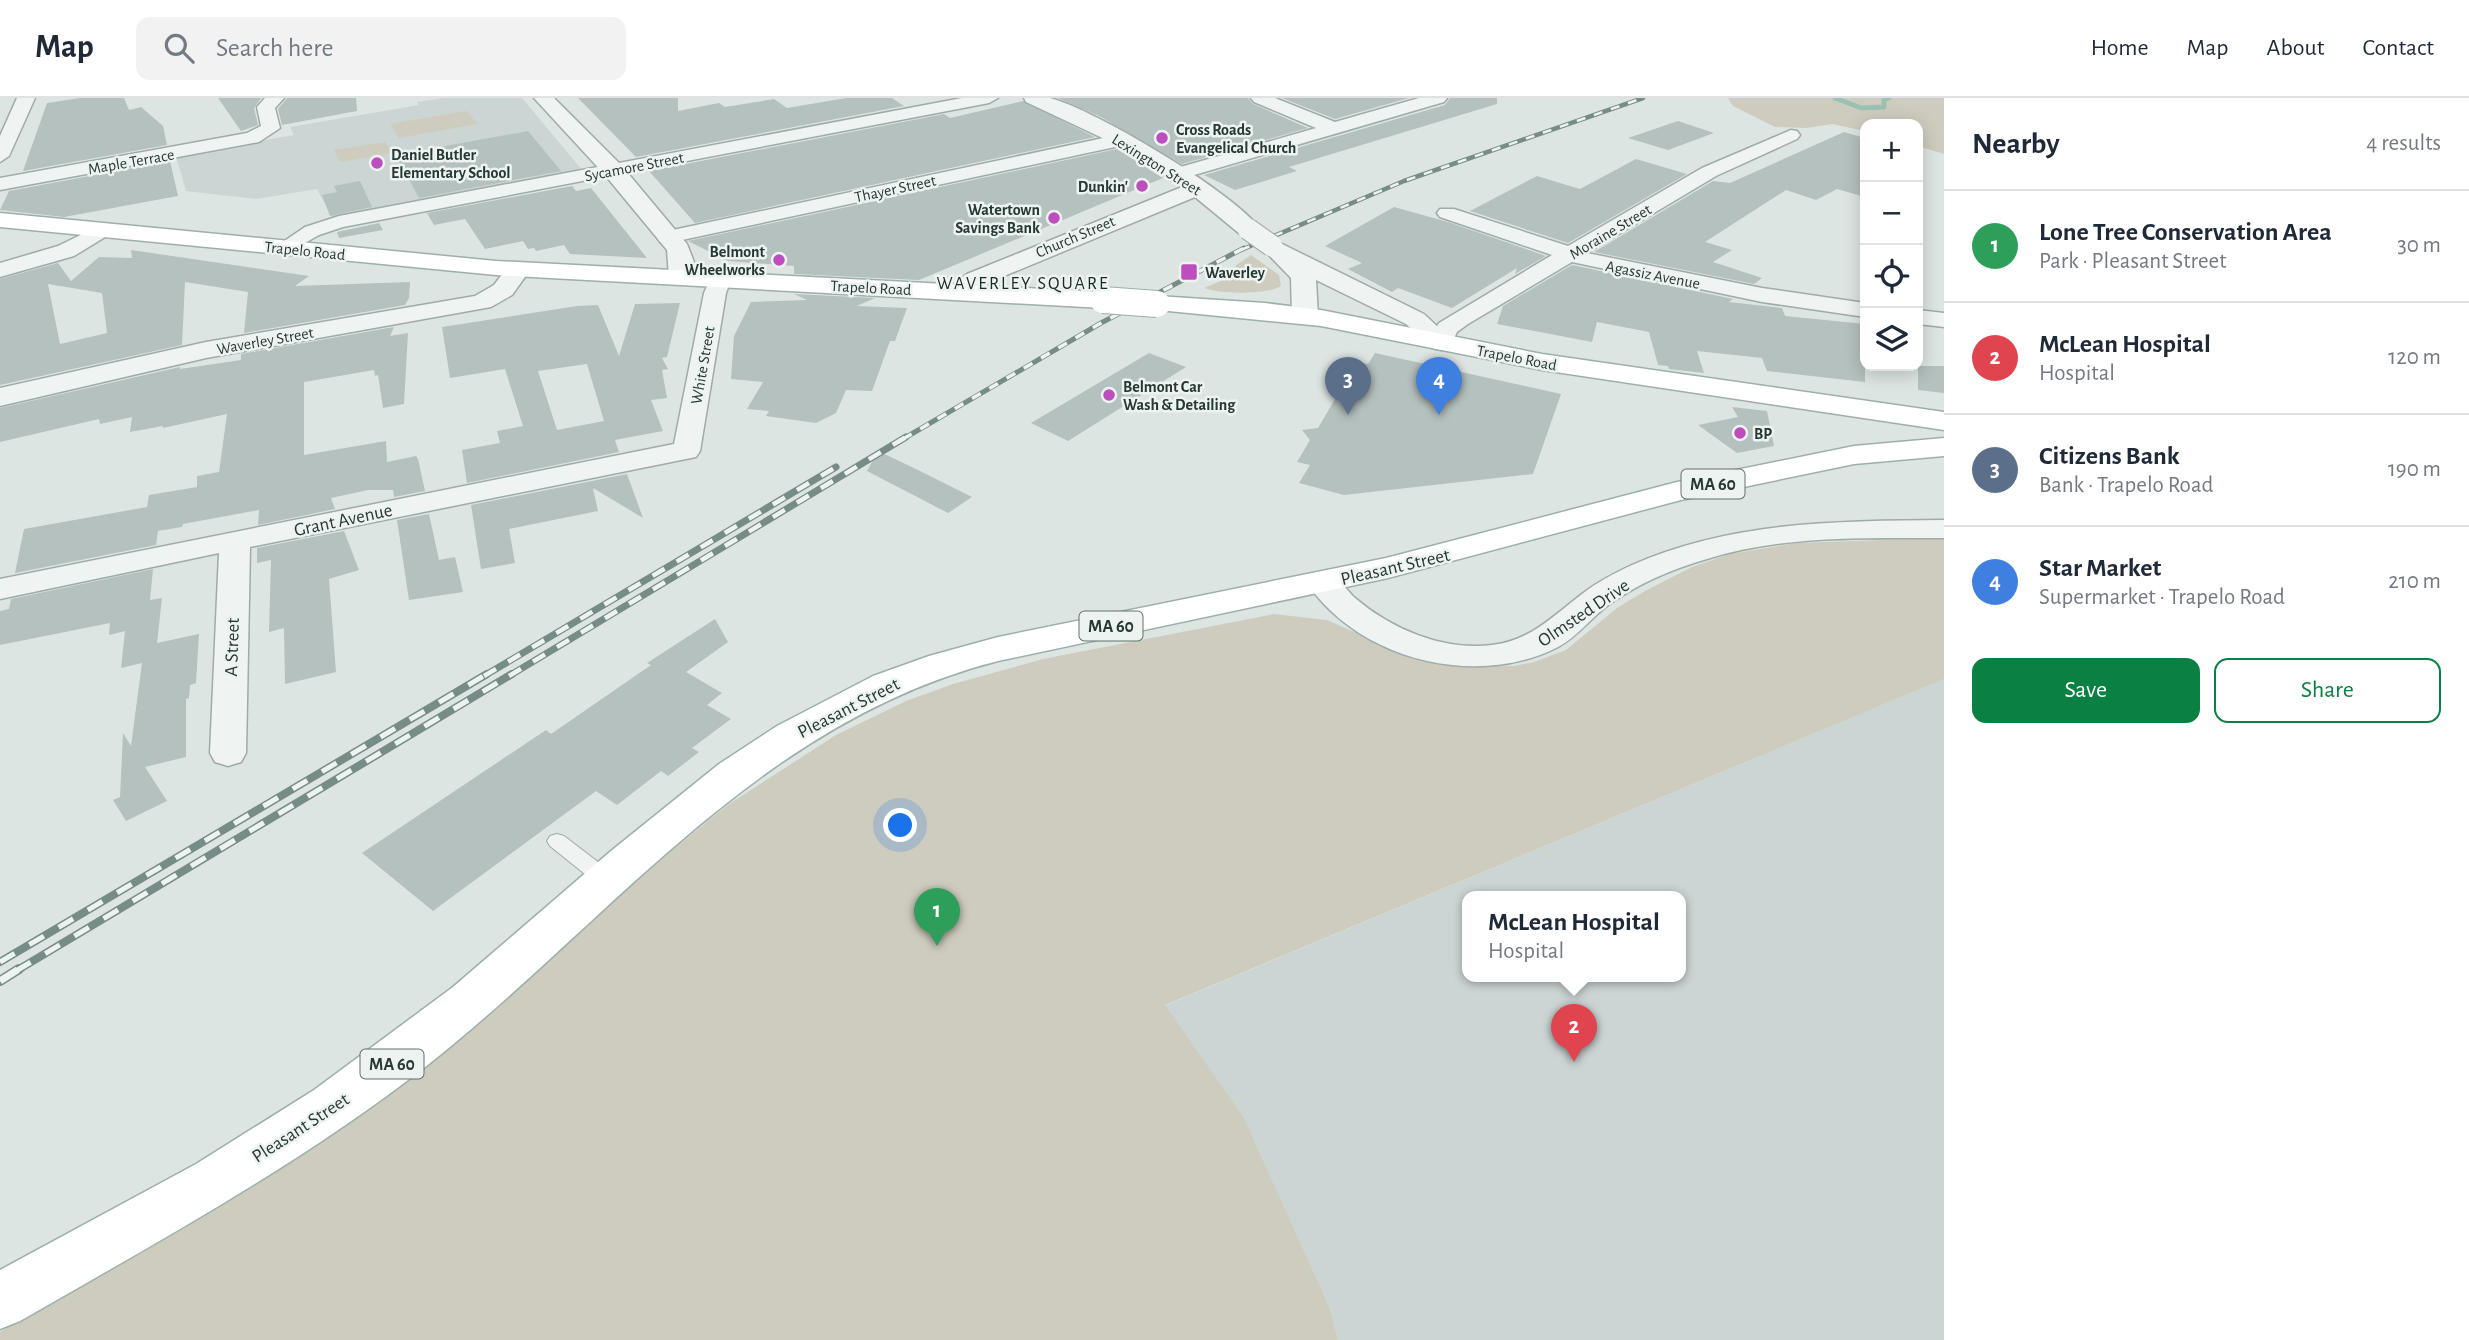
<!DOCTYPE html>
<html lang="en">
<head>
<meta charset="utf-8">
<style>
	body { margin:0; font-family:"Alegreya Sans",sans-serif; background:#f2f2f3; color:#1f2937 }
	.controls { position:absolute; right:21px; top:21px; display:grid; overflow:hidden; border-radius:14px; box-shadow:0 4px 18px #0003 }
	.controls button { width:63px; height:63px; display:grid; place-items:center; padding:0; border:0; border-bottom:2px solid #e0e1e3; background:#fff; color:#1f2937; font:35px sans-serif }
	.you { position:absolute; left:901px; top:728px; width:24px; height:24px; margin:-18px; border:5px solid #fff; border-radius:50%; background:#1a73e8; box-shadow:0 0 0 10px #1a73e833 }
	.badge { display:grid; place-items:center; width:46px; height:46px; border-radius:50%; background:#0b8043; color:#fff; font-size:23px; font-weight:700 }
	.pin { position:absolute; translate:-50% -58px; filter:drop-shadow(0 2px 4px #0008) }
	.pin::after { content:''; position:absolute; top:37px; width:24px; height:21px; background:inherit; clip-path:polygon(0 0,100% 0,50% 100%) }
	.popup { position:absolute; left:1462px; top:793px; width:224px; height:91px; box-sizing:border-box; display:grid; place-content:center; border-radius:14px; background:#fff; filter:drop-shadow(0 2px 5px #0005); font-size:23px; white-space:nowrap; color:#747a83 }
	.popup b { font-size:26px; color:#1f2937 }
	.popup::after { content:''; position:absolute; left:50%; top:100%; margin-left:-14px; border:14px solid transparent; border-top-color:#fff }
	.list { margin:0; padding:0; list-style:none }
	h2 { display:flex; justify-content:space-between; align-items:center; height:91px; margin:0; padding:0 28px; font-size:30px }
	h2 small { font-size:23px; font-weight:400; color:#747a83 }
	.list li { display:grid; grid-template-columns:46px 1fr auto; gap:21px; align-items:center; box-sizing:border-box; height:112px; padding:0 28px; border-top:2px solid #e0e1e3 }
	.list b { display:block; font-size:26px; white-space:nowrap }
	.list p { margin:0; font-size:23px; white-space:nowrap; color:#747a83 }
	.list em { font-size:23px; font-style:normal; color:#747a83 }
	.actions { display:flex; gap:14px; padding:21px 28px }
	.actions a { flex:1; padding:16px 0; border:2px solid #0b8043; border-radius:14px; text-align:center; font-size:24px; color:#0b8043 }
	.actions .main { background:#0b8043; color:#fff }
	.icon { flex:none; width:38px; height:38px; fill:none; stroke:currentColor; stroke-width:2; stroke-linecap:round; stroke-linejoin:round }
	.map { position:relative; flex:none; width:1944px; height:1242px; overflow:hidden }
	header { display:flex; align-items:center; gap:42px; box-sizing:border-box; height:98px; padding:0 35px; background:#fff; border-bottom:2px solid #e0e1e3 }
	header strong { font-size:33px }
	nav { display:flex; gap:38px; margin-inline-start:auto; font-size:24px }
	.search { width:490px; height:63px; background:#f2f2f3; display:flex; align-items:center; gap:18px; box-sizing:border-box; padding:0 24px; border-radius:14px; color:#747a83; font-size:26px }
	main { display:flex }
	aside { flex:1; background:#fff }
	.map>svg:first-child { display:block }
	.built { fill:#cbd5d3; fill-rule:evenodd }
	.green { fill:#ceccbf }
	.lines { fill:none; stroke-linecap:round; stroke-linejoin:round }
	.stream { stroke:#9bc1b4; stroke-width:5 }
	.building { fill:#b5c1be; fill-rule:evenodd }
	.service-casing { stroke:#9faba8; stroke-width:2 }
	.minor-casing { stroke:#9faba8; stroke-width:3 }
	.tertiary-casing { stroke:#9faba8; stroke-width:3 }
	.primary-casing { stroke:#9dafaa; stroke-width:3 }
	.service { fill:#eff4f3; fill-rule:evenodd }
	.minor { fill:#eff4f3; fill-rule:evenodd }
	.tertiary { fill:#eff4f3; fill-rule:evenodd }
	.primary { fill:#fff; fill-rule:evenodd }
	.rail-far4-casing { stroke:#788c87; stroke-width:4.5 }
	.rail-far3-casing { stroke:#788c87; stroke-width:5 }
	.rail-far2-casing { stroke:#788c87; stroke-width:7 }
	.rail-far1-casing { stroke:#788c87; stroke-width:8 }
	.rail-casing { stroke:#788c87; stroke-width:10 }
	.rail-far4 { stroke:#ecf3f1; stroke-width:2.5; stroke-dasharray:9; stroke-linecap:butt }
	.rail-far3 { stroke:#ecf3f1; stroke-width:3.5; stroke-dasharray:10; stroke-linecap:butt }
	.rail-far2 { stroke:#ecf3f1; stroke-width:4.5; stroke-dasharray:14; stroke-linecap:butt }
	.rail-far1 { stroke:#ecf3f1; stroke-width:5; stroke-dasharray:17; stroke-linecap:butt }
	.rail { stroke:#ecf3f1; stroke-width:7; stroke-dasharray:21; stroke-linecap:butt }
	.tertiary-bridge-casing { stroke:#9faba8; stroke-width:23; stroke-linecap:butt }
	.primary-bridge-casing { stroke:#9dafaa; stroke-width:28; stroke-linecap:butt }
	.tertiary-bridge { stroke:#eff4f3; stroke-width:21 }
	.primary-bridge { stroke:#fff; stroke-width:26 }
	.poi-dot { fill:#bc4ebd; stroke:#ecf3f1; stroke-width:2.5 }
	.labels { text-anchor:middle; stroke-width:5; stroke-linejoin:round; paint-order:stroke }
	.far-poi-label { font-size:16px; font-weight:bold; fill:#283935; stroke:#ecf3f1; text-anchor:start }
	.far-street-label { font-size:16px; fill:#283935; stroke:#ecf3f1 }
	.far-neighbourhood-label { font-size:18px; letter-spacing:2px; fill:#1a2a27; stroke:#ecf3f1 }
	.shield { fill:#ecf3f1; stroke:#63716d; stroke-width:2 }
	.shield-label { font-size:18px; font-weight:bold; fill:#283935 }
	.street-label { font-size:19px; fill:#283935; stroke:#ecf3f1 }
</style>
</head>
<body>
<header>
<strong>Map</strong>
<div class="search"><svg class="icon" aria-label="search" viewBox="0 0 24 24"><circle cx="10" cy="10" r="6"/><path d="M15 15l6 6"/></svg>Search here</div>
<nav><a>Home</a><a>Map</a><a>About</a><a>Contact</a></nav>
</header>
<main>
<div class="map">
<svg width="1944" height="1242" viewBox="0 0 1944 1242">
	<rect width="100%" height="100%" fill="#dde5e3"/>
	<path class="built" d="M444 0H522L582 72 332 119 317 91 256 101 186 93 176 58 294 37 290 29 419 7 417 4Z
		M1944 581V1242H1338L1329 1208 1244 1020 1164 908ZM1467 798H1681V878H1467Z"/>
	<path class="green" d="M1728 0H1944V56L1918 48V26H1865V33L1832 26 1807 30 1775 29 1733 8Z
		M467 13 477 26 399 40 390 26Z
		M385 44 392 55 340 64 334 52Z
		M1251 157 1279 177 1281 188C1267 197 1220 196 1204 190L1244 173 1235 168Z
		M1944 440V581L1165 907 1244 1020 1329 1208 1338 1242H0V1234L303 1057 394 991 504 903 659 762 729 706 836 637 906 603 953 586 1043 561 1274 516 1327 522 1377 544 1454 566 1514 568 1534 564 1566 552 1617 510 1645 493 1692 469 1730 456 1796 445Z"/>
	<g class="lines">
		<path class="stream" d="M1835 0 1861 10 1884 9V2L1889 0"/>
	</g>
	<path class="building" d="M80 0H124L129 12 141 9 163 28 167 47 23 73 47 5Z
		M218 0H261L254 10 258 27 241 33Z
		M287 0H356L357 13 282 27 278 11Z
		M578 0H678V13L719 5 725 9 774 1 787 10 846 0H892L904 8 636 59Z
		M1058 0H1248L1253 6 1308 30 1182 66 1099 18Z
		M1282 0H1409L1335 21Z
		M1450 0H1497V6L1289 69 1297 73 1235 92 1204 77 1445 7Z
		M1023 3 1095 39 695 125 649 73 944 16 950 20Z
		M1678 23 1714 35 1668 52 1628 40Z
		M528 33 561 73 419 100 396 57Z
		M1844 34 1865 40V99L1837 91 1816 102 1786 92 1705 144 1732 152 1713 164 1762 180 1754 186 1594 154 1713 83 1730 85Z
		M1117 51 1163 80 919 182 794 176V168L728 163 688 143Z
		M1636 61 1687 76 1568 145 1470 113 1537 78 1580 91Z
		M170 63 178 98 64 119 0 112 9 93Z
		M360 83 372 109 330 118 322 97 337 94 334 88Z
		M572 88 576 93 591 90 647 160 570 156 564 147 536 153 534 150 528 151 523 143 485 151 465 121 434 127 427 115Z
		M1394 109 1448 124 1546 158 1515 176 1517 170 1452 210 1398 190 1392 194 1348 171 1362 165 1325 148Z
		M379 125 383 132 339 140 337 134Z
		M131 152 309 178 295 188 410 184 409 200 405 207 244 235 248 194 185 184 182 247 0 287V181L58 165 71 183 99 159 132 160ZM48 186 102 195 107 235 60 246Z
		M1572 167 1733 201 1729 204 1782 210 1785 218 1865 226V284L1767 273 1762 260 1697 253 1704 275 1669 271 1668 268 1658 267 1649 234 1597 224 1592 244 1497 226 1503 208Z
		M794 196 875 200 857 208 907 210 895 243H890L872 293 846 292 836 315 816 325 766 318 769 313 747 311 763 284 731 281 734 238 751 204 807 202Z
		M680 205 667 259 662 260 668 271 662 272 667 300 651 302 663 333 615 342 619 354 467 385 462 352 500 345 497 333 523 328 505 271 450 280 442 229 577 208 598 207 619 258 635 206ZM587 266 604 323 557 332 538 273Z
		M394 229 390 238 408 235 404 306 383 310 378 277 375 278 374 272 304 284V357L386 343 387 364 416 358 418 361 425 393 394 399 393 392H368L331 400 335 411 258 427 259 412 183 426 182 429 158 433 156 447 15 475 24 431 147 409 149 397 197 389V378L219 374 227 316 163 330V328L130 334 132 319 100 326 99 321 0 344V310L180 269V271L241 262V256Z
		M1149 255 1186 269 1068 343 1031 325Z
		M1375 255 1561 296 1533 376 1344 397 1299 385 1310 367 1297 364 1310 342 1302 332 1318 330 1357 264 1368 266Z
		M1918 268H1944V295L1918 292Z
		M1732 309 1767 313 1774 348 1737 355 1698 327 1738 319Z
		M878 353 918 372 972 399 948 415 867 373Z
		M627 376 643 420 593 390 598 413 509 431 515 465 481 471 471 407Z
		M429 416 439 462 455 459 463 494 409 502 397 422Z
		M344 433 359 472 329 481 336 574 285 586 284 530 269 534 271 462 257 465V450Z
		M153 471 150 502 162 500 157 545 199 536 196 585 190 587 189 600 186 601V659L145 669 167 703 126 723 113 702 120 699 123 635 131 648 142 565 121 570 125 533 109 537 110 525 0 547V513L9 511 11 501Z
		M715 521 728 544 686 574 722 595 707 607 731 621 692 650 699 654 668 678 661 673 617 707 596 693 433 813 362 755 546 632 551 636 651 567 647 565Z"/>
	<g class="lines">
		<g class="service-casing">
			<path id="service" d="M557 736 564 738 615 777 618 783 615 789 608 791 601 789 550 748 547 743 550 738Z"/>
		</g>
		<g class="minor-casing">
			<path id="minor" d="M17 0H35L9 58 0 64V38Z
				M265 0H284L275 10 280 30 259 44 0 92V80L247 35 261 28 257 9Z
				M962 0H998L989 5 343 129 319 137 285 156 277 155 274 150 305 129 339 118Z
				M1251 0H1275L1335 24 1419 0H1447L1444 4 1184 80H1170L1167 76 1170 72 1316 30 1254 4Z
				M1791 32 1797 33 1800 37 1797 41 1716 78 1587 155 1762 190 1865 205V219L1762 204 1572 164 1468 226 1457 234 1450 249 1441 251 1432 249 1429 244 1439 225 1552 157 1440 119 1437 115 1440 111H1454L1568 148 1702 70Z
				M1122 36 1131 42 1129 46 668 145 660 144 657 139 660 134 668 133Z
				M103 126 110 128 114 132 110 136 74 158 0 179V165L58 148Z
				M720 175 728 177 731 182 726 195 700 353 696 359 250 449 246 655 241 664 228 668 215 664 210 655 219 455 0 501V481L674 346 704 195 712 177Z
				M1918 212 1944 215V229L1918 226Z
				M1944 422V440C1865 440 1784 437 1707 461 1672 471 1637 486 1607 508 1590 521 1577 539 1558 549 1477 591 1359 562 1307 485L1312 478C1319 476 1325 474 1333 478 1341 482 1348 494 1355 500 1391 531 1443 553 1492 547 1531 542 1552 519 1582 496 1597 484 1615 475 1632 467 1732 423 1837 423 1944 422Z"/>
		</g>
		<g class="tertiary-casing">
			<path id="tertiary" d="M534 0H554L621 67 687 146 694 164 693 179 690 184 681 186 672 184 669 179 667 152 605 77Z
				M1024 0C1032 0 1042 0 1050 0 1094 11 1235 95 1260 131L1256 136H1240L1195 99 985 186C972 195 964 203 948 199L944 194 967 176 1182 89 1111 44 1026 4Z
				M1272 141 1424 216 1454 244 1450 250 1441 252 1432 250 1406 226 1316 182 1318 218 1314 223 1305 226 1296 223 1292 218 1291 180 1260 148 1264 143Z
				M518 165 527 167 530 172 512 197 491 209 206 260 0 308V290L206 244 475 198 494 187 509 167Z"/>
		</g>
		<g class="primary-casing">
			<path id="primary" d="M0 115 496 163 1103 194 1112 197 1116 202 1112 207 1103 210 496 177 0 129Z
				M1157 198 1265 205 1321 212 1542 256 1944 314V332L1542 272 1321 228 1148 211 1144 206 1148 201Z
				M1944 340V358L1854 366 1681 402 1388 480 998 563C759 624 614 819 429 966 301 1066 161 1142 20 1223L0 1231V1172L196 1066 314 992 453 889 611 753 719 666 777 628 873 578 929 558 998 539 1386 460 1677 384 1854 348Z"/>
		</g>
		<use href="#service" class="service"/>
		<use href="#minor" class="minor"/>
		<use href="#tertiary" class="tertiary"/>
		<use href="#primary" class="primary"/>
		<g class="rail-far4-casing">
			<path id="rail-far4" d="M1241 152 1404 83 1643 0"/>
		</g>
		<g class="rail-far3-casing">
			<path id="rail-far3" d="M903 341 1101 225 1244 150"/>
		</g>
		<g class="rail-far2-casing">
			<path id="rail-far2" d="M484 578 836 369
				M509 578 906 339"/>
		</g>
		<g class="rail-far1-casing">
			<path id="rail-far1" d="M0 864 487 576
				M16 873 512 576"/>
		</g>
		<g class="rail-casing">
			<path id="rail" d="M0 883 19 871"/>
		</g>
		<use href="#rail-far4" class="rail-far4"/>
		<use href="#rail-far3" class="rail-far3"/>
		<use href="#rail-far2" class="rail-far2"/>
		<use href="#rail-far1" class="rail-far1"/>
		<use href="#rail" class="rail"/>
		<g class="tertiary-bridge-casing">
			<path id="tertiary-bridge" d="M1248 131 1272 148"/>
		</g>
		<g class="primary-bridge-casing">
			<path id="primary-bridge" d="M1103 202 1157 206"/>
		</g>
		<use href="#tertiary-bridge" class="tertiary-bridge"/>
		<use href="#primary-bridge" class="primary-bridge"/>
	</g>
	<g class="poi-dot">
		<circle cx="1162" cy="40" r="7"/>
		<circle cx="377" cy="65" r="7"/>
		<circle cx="1142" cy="88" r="7"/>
		<circle cx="1054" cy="120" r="7"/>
		<circle cx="779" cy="162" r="7"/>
		<rect x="1180" y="165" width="18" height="18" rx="3.5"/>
		<circle cx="1109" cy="297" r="7"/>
		<circle cx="1740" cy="335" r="7"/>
	</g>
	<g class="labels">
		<g class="far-poi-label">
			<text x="1176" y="37">Cross Roads<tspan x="1176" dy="18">Evangelical Church</tspan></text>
			<text x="391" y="62">Daniel Butler<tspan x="391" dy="18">Elementary School</tspan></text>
			<text x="1128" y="94" text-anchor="end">Dunkin'</text>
			<text x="1040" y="117" text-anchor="end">Watertown<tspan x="1040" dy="18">Savings Bank</tspan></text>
			<text x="765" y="159" text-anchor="end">Belmont<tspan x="765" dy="18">Wheelworks</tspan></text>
			<text x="1205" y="180">Waverley</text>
			<text x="1123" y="294">Belmont Car<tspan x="1123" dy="18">Wash &amp; Detailing</tspan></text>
			<text x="1754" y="341">BP</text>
		</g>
		<g class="far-street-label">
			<text transform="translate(131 63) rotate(-10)" y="6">Maple Terrace</text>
			<text transform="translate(1157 66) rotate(32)" y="6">Lexington Street</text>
			<text transform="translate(634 68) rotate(-11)" y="6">Sycamore Street</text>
			<text transform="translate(895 90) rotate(-12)" y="6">Thayer Street</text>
			<text transform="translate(1610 133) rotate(-31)" y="6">Moraine Street</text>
			<text transform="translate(1075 138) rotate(-23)" y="6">Church Street</text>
			<text transform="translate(305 152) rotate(6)" y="6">Trapelo Road</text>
			<text transform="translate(1653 176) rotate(11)" y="6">Agassiz Avenue</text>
			<text transform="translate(871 189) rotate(3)" y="6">Trapelo Road</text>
			<text transform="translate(265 242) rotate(-10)" y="6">Waverley Street</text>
			<text transform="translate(1517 259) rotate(11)" y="6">Trapelo Road</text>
			<text transform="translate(702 267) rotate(-80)" y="6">White Street</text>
		</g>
		<g class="far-neighbourhood-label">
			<text x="1023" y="191">WAVERLEY SQUARE</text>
		</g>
		<g class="shield">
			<rect x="1681.5" y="371.5" width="63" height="29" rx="5"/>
			<rect x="1079.5" y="513.5" width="63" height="29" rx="5"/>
			<rect x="360.5" y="951.5" width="63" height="29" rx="5"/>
		</g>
		<g class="shield-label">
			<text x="1713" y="392">MA 60</text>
			<text x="1111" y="534">MA 60</text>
			<text x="392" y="972">MA 60</text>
		</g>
		<g class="street-label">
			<text transform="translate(343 421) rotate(-12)" y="7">Grant Avenue</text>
			<text transform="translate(1395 468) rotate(-13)" y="7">Pleasant Street</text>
			<text transform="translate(1583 514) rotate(-34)" y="7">Olmsted Drive</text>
			<text transform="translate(231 549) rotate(-88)" y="7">A Street</text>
			<text transform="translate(848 609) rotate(-27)" y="7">Pleasant Street</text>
			<text transform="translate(300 1029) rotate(-33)" y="7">Pleasant Street</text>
		</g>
	</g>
</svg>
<div class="controls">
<button>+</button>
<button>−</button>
<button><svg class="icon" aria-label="locate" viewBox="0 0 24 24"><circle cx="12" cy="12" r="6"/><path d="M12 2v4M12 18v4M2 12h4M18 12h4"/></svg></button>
<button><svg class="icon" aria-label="layers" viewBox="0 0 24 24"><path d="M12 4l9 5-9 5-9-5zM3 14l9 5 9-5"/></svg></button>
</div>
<div class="you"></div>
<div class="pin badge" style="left:937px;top:848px;background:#2e9e5b">1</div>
<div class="pin badge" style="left:1574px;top:964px;background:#e0444e">2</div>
<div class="popup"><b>McLean Hospital</b>Hospital</div>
<div class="pin badge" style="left:1348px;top:317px;background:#5c6f8a">3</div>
<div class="pin badge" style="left:1439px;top:317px;background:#3f7fe0">4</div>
</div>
<aside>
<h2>Nearby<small>4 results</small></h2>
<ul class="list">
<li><span class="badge" style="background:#2e9e5b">1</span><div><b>Lone Tree Conservation Area</b><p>Park · Pleasant Street</p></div><em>30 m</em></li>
<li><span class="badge" style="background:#e0444e">2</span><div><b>McLean Hospital</b><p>Hospital</p></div><em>120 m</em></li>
<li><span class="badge" style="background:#5c6f8a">3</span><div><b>Citizens Bank</b><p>Bank · Trapelo Road</p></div><em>190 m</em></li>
<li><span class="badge" style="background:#3f7fe0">4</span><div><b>Star Market</b><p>Supermarket · Trapelo Road</p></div><em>210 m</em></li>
</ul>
<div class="actions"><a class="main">Save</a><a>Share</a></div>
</aside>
</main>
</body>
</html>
